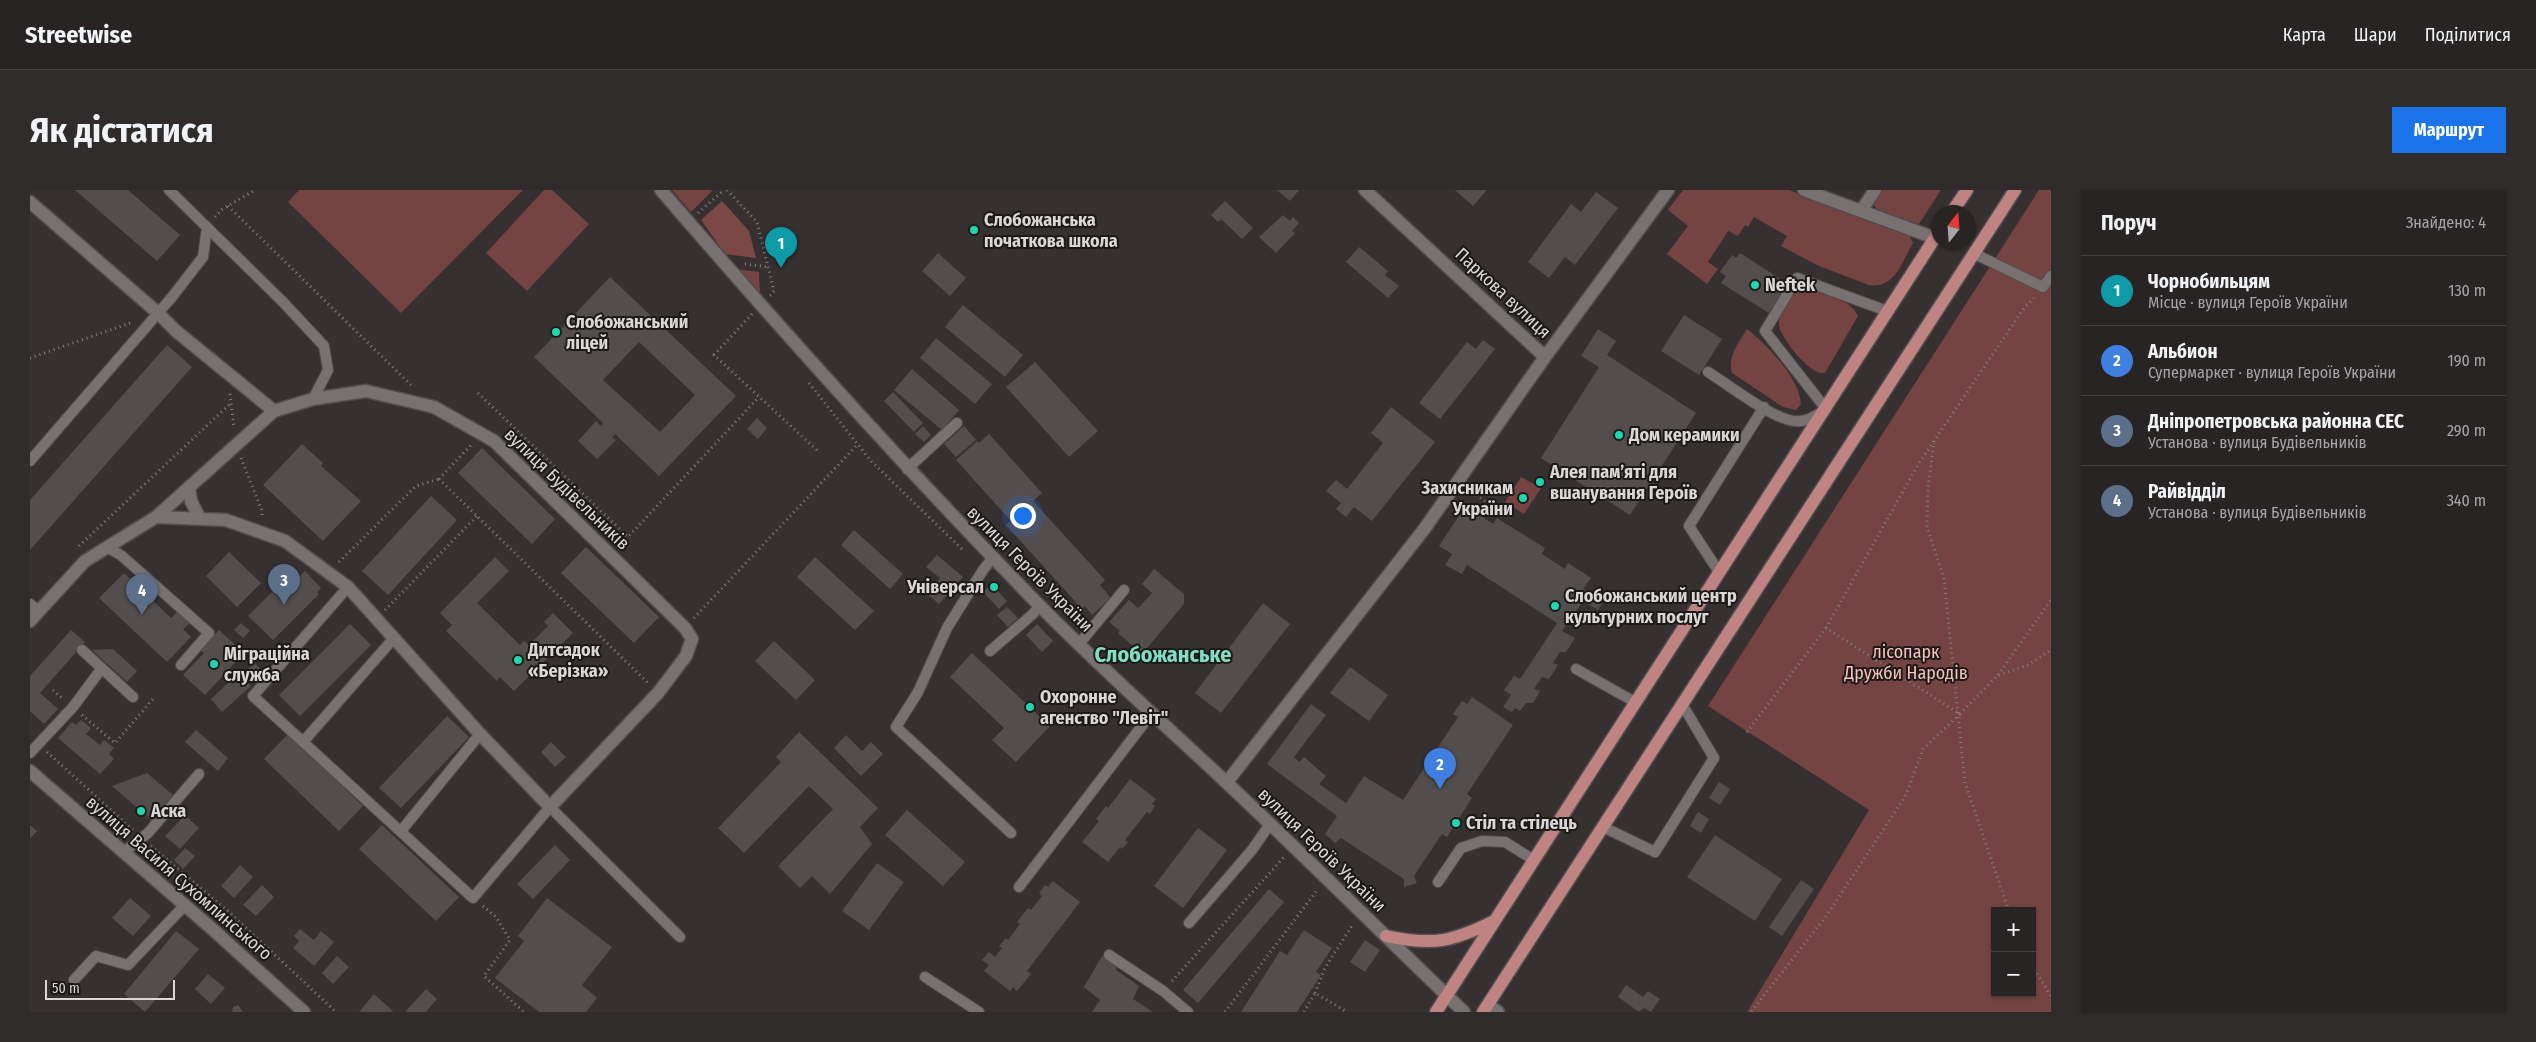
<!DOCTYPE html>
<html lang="uk">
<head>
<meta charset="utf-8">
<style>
	body { margin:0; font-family:"Fira Sans Condensed",sans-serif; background:#302c2c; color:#f1f3f6 }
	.controls { position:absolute; right:15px; bottom:15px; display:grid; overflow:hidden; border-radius:0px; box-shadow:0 1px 4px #0004 }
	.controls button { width:45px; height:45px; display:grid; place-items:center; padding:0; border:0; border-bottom:1px solid #444141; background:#282424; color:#f1f3f6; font:25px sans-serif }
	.compass { position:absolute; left:1901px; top:15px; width:45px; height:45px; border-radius:50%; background:#282424; box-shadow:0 1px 4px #0004; rotate:17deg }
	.scale { position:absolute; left:15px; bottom:12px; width:130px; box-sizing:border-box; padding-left:5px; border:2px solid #dbd7d7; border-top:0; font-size:14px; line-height:18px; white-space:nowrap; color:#dbd7d7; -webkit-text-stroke:4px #1c1919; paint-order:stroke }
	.you { position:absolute; left:992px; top:325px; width:18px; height:18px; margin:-12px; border:4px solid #fff; border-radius:50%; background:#1a73e8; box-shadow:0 0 0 8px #1a73e833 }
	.badge { display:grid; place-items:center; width:32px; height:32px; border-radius:50%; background:#1a73e8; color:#fff; font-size:16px; font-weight:700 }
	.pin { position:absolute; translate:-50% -41px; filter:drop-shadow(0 1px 2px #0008) }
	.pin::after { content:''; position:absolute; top:26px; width:18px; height:15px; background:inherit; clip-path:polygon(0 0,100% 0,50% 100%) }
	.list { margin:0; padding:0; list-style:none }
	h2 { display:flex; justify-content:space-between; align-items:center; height:65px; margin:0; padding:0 20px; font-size:21px }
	h2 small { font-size:16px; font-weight:400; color:#a5a4a6 }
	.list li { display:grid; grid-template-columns:32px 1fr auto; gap:15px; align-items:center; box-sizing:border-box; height:70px; padding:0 20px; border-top:1px solid #444141 }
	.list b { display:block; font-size:19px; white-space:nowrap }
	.list p { margin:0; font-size:16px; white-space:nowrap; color:#a5a4a6 }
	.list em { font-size:16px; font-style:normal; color:#a5a4a6 }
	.map { position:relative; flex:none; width:2021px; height:822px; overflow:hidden; border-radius:0px }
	header { display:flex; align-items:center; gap:30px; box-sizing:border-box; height:70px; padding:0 25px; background:#282424; border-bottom:1px solid #444141 }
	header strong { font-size:24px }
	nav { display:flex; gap:28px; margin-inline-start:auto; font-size:18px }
	.intro { display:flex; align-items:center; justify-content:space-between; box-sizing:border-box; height:120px; padding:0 30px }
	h1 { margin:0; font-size:35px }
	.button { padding:12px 22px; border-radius:0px; background:#1a73e8; color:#fff; font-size:18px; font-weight:700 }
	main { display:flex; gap:30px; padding:0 30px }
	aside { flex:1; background:#282424; border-radius:0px; box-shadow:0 1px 4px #0004 }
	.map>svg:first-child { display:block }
	.green { fill:#754341; fill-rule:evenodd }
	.forest { fill:#7c4845 }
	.building { fill:#544d4d; fill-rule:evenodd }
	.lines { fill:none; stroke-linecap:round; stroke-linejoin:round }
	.lane-casing { stroke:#524d4d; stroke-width:12 }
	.street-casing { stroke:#524d4d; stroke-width:15 }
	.secondary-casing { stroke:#524d4d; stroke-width:15 }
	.primary-casing { stroke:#524d4d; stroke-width:15 }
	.path { stroke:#837e7e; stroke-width:3; stroke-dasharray:1 4; stroke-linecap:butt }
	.lane { stroke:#787171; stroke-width:10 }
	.street { stroke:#787171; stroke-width:12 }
	.secondary { stroke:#787171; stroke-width:12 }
	.primary { stroke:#bf8481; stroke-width:12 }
	.poi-dot { fill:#21d5af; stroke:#1c1919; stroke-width:2 }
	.labels { text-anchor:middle; stroke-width:4; stroke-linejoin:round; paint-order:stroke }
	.poi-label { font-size:18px; font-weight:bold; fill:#dbd7d7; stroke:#1c1919; text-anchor:start }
	.street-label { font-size:18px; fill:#dbd7d7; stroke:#1c1919 }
	.park-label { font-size:18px; fill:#f6c1bd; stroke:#1c1919 }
	.district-label { font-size:22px; font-weight:bold; fill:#80e0c5; stroke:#1c1919 }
</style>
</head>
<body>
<header>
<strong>Streetwise</strong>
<nav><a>Карта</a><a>Шари</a><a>Поділитися</a></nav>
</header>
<div class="intro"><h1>Як дістатися</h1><a class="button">Маршрут</a></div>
<main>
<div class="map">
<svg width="2021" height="822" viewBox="0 0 2021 822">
	<rect width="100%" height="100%" fill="#363030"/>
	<path class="green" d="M269 0H493L371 123 258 12Z
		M514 0H522L559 34 497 101 456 63Z
		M642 0H681L682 1 661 22Z
		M1653 0H1759L1878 43 1883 53C1872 72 1865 99 1839 95L1789 76 1751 56 1757 46 1724 27 1718 37 1715 35 1708 46 1698 41 1678 72 1688 79 1677 94 1637 64 1658 36 1638 20Z
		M1846 0H1911L1889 34 1847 20 1842 11Z
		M2009 0H2021V822H1717L1839 620 1678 516ZM1965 721H2002V803H1965Z
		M706 79 729 82 730 106Z
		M1777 98C1794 98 1821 110 1828 126L1795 183C1779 185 1754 151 1749 137 1748 119 1760 103 1777 98Z
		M1717 139C1737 155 1769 187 1771 214L1766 220 1753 217 1702 183C1697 167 1709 152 1717 139Z
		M1491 287 1511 298 1494 324 1475 312Z"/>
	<path class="forest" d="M692 11 719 41 726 68 695 64 671 30Z"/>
	<path class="building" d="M45 0H98L150 45 127 71Z
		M1247 0H1269L1260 11Z
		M1425 0H1457L1443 16Z
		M1566 2 1588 18 1545 75 1535 67 1519 88 1498 72 1541 14 1551 22Z
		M1195 11 1223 38 1212 49 1191 29 1188 32 1181 25Z
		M1253 25 1260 31 1263 27 1269 33 1262 41 1265 43 1246 63 1229 47Z
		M1329 57 1358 81 1355 85 1369 96 1358 108 1316 72Z
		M908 63 936 88 920 106 892 81Z
		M1710 63 1758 94 1739 123 1691 93 1696 86 1690 82 1702 65 1706 68Z
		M580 87 706 206 629 286 585 244 582 247 586 250 567 269 548 251 566 231 571 236 573 233 504 167ZM609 152 665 205 630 242 573 190Z
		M933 115 993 165 975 187 915 137Z
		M1654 125 1692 149 1669 185 1631 161Z
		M1568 139 1586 151 1577 165 1666 223 1600 325 1511 268 1569 177 1551 166Z
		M906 148 962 194 945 214 890 168Z
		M1453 150 1465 159 1410 229 1389 213 1437 152 1446 159Z
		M137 155 162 177 0 360V310Z
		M1005 172 1068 241 1039 267 976 197Z
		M882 179 929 220 912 240 864 200Z
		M863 202 893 233 884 242 854 211Z
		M1361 217 1405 252 1342 331 1324 317 1316 327 1306 319 1311 313 1296 301 1306 290 1317 299 1353 253 1341 243Z
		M727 228 737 238 728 249 717 239Z
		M893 236 901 245 894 252 885 244Z
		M934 236 946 250 926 267 914 254Z
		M959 244 1012 303 1003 311 1075 390 1070 395 1081 408 1062 425 1055 416 1052 419 976 335 981 331 926 270 947 251 949 253Z
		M272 254 293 273 291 276 331 311 293 351 233 295Z
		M452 258 525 329 502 354 428 283Z
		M401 306 427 330 358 405 332 381Z
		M1438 312 1452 319 1448 324 1463 334 1467 328 1515 358 1512 364 1535 379 1538 373 1561 388 1553 399 1574 410 1568 420 1553 411 1532 441 1545 448 1536 462H1530L1523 473 1528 475 1519 489 1512 487 1504 499 1510 501 1503 513H1496L1490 521 1485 518 1482 522 1473 517 1481 505 1474 500 1484 486 1490 489 1527 433 1437 375 1432 384 1415 375 1422 364 1409 356Z
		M824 340 873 384 860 399 811 355Z
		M556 357 629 427 604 453 531 383Z
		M199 362 231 393 207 417 176 386Z
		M907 365 933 387 909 414 897 404 910 388 896 377Z
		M465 367 479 381 447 413 490 455 494 451 499 455 518 436 514 432 523 423 543 443 484 501 470 487 467 491 416 441 422 435 410 423Z
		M785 367 844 421 825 440 767 387Z
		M1124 379 1154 404V414L1112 464 1088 443 1090 441 1079 432 1099 410 1108 418 1122 403 1112 394Z
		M264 380 270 386 275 381 291 398 287 402 289 404 243 450 218 426Z
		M94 383 141 428 148 421 160 433 153 439 161 447 137 472 69 408Z
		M961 394 977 411 969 419 953 402Z
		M1233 413 1260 434 1191 523 1165 503Z
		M977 417 988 428 978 437 967 425Z
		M211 433 220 441 213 448 204 440Z
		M320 434 341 455 270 526 249 505Z
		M1007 434 1023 451 1012 462 996 445Z
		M41 440 55 452 10 503 28 519 14 534 0 521V486Z
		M189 440 214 463 175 505 153 485 174 463 170 460Z
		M744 451 785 490 766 510 725 471Z
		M83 459 107 481 97 492 62 460Z
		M942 463 1020 536 986 572 962 550 974 538 920 487Z
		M225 473 234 483 224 492 215 482Z
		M1320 477 1358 505 1339 531 1300 503Z
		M209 483 221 496 192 522 181 509Z
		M1442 507 1483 535 1437 604 1442 608 1417 647 1412 644 1384 686 1387 693 1374 697V689L1311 648 1305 653 1295 644 1307 626 1237 574 1281 514 1296 525 1264 567 1269 572 1274 567 1296 586 1289 594 1316 613 1334 586 1373 610 1428 527 1423 524 1432 511 1437 514Z
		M417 526 439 547 371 618 349 598Z
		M51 530 61 538 56 544 70 555 74 550 84 558 79 564 84 569 70 584 28 548 42 532 46 535Z
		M166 540 198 568 188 581 155 552Z
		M769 542 848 618 830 637 842 654 800 704 782 686 770 698 748 676 803 619 779 596 714 663 688 638 751 572 746 567Z
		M258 544 333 616 309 641 234 569Z
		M816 545 832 561 841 552 853 564 831 586 804 558Z
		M521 552 536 567 525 577 511 562Z
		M117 583 143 605 121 630 82 596Z
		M1100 589 1126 609 1122 614 1125 616 1120 624 1117 622 1095 650 1098 652 1092 659 1090 657 1078 672 1052 652 1069 631 1066 629 1076 616 1078 618Z
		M1689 592 1700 599 1690 615 1679 608Z
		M877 620 935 672 913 696 855 645Z
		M1668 622 1679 629 1671 643 1660 636Z
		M155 625 169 638 150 659 135 646Z
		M0 635 7 641 0 649Z
		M352 635 429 707 406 731 329 659Z
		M1168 638 1197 660 1153 718 1124 696Z
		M1685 645 1752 689 1725 731 1657 687Z
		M525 655 540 670 503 709 487 694Z
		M155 658 165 666 153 679 144 670Z
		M847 673 874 692 839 740 812 721Z
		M210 675 223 687 204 708 191 696Z
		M1771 690 1784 699 1752 746 1739 737Z
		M1023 691 1050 712 997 781 1001 784 987 801 983 797 980 801 954 781 959 775 952 770 959 762 965 767 972 758 969 756 976 748 978 750 990 734 987 732 998 718 1001 720 1012 706 1009 703 1015 695 1018 697Z
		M232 695 244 707 226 726 213 715Z
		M1239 699 1254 712 1168 813 1153 800Z
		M100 708 121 726 103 746 82 728Z
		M517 708 582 757 552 795 567 808 556 822H509L465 788 494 751 488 746Z
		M270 739 284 750 291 741 304 752 284 776 263 758 269 751 264 746Z
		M1274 740 1302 758 1286 782 1291 785 1267 822H1211L1250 761 1257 765Z
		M146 741 169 759 115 822 94 804Z
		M1335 750 1350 760 1335 782 1320 772Z
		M307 766 319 777 303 794 292 783Z
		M1072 766 1087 776 1086 780 1109 796 1103 809 1123 822H1062L1070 810 1054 797Z
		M178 784 195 798 181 814 165 799Z
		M1596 795 1613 807 1618 801 1630 809 1621 822 1614 818 1609 822 1588 807Z
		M396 799 407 809 396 822H378L376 821Z
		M344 804 363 821 362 822H329Z
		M208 815 213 822H202L203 817Z"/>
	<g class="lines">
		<g class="lane-casing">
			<path id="lane" d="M139 0 253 112 294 156 298 180 283 209
				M1943 63 2013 97 2021 86
				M1678 182C1699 195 1749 235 1771 231 1781 230 1788 224 1796 219L1735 141 1767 88 1857 121
				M0 271 142 107 173 67 177 37
				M877 279 927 233
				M77 357 92 366 179 443 151 475
				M963 367 953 380 917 438 888 502 866 537 981 643
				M1689 382 1659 336 1734 217
				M318 397 223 506 443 708 520 617 650 747
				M0 414 9 421
				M1049 454 1094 400
				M52 460 103 507
				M960 461 1003 424 1009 416
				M1546 479 1605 512
				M273 552 363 449
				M0 563 43 517 72 478
				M1573 637 1625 662 1684 568 1652 514
				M371 641 450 544
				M94 662 118 643 169 584
				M1408 692 1431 658 1452 651 1475 652 1504 670
				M989 697 1121 524
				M1159 733 1222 660 1240 634
				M1079 765 1133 801 1158 822
				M895 787 949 822
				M44 790 66 766 98 775 155 715"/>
		</g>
		<g class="street-casing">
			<path id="street" d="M631 0C753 142 878 281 1008 414 1069 476 1134 534 1197 593 1277 668 1355 746 1434 822
				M1335 0 1515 167
				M1774 0 1831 21 1845 0
				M0 12 128 123 146 141 244 221
				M1831 21 1905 48
				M159 298 161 311 170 329
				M0 431 55 371 126 327 244 221 283 209 336 201 404 217 464 251 655 438 662 449 656 466 628 503 520 617 450 544 318 397 255 351 196 330 126 327
				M1197 592 1395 338 1515 167 1638 0
				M1458 815 1468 822"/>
		</g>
		<g class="secondary-casing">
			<path id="secondary" d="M0 581 180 737 274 822"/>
		</g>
		<g class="primary-casing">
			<path id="primary" d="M1922 22 1937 0
				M1356 746C1403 756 1422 752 1464 731
				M1406 822 1908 43
				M1453 822 1985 0"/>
		</g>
		<path class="path" d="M697 0 727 32 744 101 740 106
			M198 16 382 196
			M668 23 694 0
			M185 27 191 20 225 0
			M715 74 738 77
			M722 124 684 165 789 262
			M0 168 103 132
			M779 193 841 271 934 361
			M448 203 598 347 729 207
			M200 204 204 238
			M1904 251 1898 298 1897 337 1914 389 1935 593 1979 721
			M211 268 232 321V328
			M409 289 618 493
			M409 289 443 253
			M1438 299 1462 316
			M49 356 201 213
			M309 372 386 296 409 289
			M355 420 447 326
			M664 428 828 254
			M1796 438 1889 273 1994 118 2004 108
			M1968 485 2021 410
			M23 500 34 510
			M1930 524 1967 486 1998 475 2021 460
			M52 525 85 553 123 509
			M1717 542 1796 438 1930 524 1893 559 1876 605 1797 725 1721 822
			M17 562 103 640
			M121 656 198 721 306 822
			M453 716 466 727 480 750 454 786 494 822
			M2002 775 2021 806
			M1142 791 1255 666
			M1285 803 1295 778 1323 734
			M1195 822 1288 699
			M1274 822 1285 803 1317 822"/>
		<use href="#lane" class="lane"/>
		<use href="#street" class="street"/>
		<use href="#secondary" class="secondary"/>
		<use href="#primary" class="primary"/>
	</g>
	<g class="poi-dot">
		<circle cx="944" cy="40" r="5"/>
		<circle cx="1725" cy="95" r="5"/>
		<circle cx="526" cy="142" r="5"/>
		<circle cx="1589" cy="245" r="5"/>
		<circle cx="1510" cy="292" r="5"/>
		<circle cx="1493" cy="308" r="5"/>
		<circle cx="964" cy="397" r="5"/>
		<circle cx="1525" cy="416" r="5"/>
		<circle cx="488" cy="470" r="5"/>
		<circle cx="184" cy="474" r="5"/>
		<circle cx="1000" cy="517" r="5"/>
		<circle cx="111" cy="621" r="5"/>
		<circle cx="1426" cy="633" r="5"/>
	</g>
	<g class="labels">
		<g class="poi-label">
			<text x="954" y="36">Cлобожанська<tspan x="954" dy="21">початкова школа</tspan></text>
			<text x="1735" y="101">Neftek</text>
			<text x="536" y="138">Слобожанський<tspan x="536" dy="21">ліцей</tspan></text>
			<text x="1599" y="251">Дом керамики</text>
			<text x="1520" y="288">Алея пам’яті для<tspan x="1520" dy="21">вшанування Героїв</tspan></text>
			<text x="1483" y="304" text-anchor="end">Захисникам<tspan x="1483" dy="21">України</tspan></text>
			<text x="954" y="403" text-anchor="end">Універсал</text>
			<text x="1535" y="412">Слобожанський центр<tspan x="1535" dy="21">культурних послуг</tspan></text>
			<text x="498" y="466">Дитсадок<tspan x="498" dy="21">«Берізка»</tspan></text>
			<text x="194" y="470">Міграційна<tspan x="194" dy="21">служба</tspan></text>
			<text x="1010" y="513">Охоронне<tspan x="1010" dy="21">агенство "Левіт"</tspan></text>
			<text x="121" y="627">Аска</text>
			<text x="1436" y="639">Стіл та стілець</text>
		</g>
		<g class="street-label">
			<text transform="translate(1473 103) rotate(43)" y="6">Паркова вулиця</text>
			<text transform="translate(537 299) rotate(44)" y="6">вулиця Будівельників</text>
			<text transform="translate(1000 379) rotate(45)" y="6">вулиця Героїв України</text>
			<text transform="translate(1292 660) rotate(44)" y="6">вулиця Героїв України</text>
			<text transform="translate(149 688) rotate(41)" y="6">вулиця Василя Сухомлинського</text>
		</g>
		<g class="park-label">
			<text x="1876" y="468">лісопарк<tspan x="1876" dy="21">Дружби Народів</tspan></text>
		</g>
		<g class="district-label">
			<text x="1133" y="472">Слобожанське</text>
		</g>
	</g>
</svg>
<div class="controls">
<button>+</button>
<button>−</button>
</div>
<svg class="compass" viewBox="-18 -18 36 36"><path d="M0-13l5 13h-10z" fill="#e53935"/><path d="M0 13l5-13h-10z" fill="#a5a4a6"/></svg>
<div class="scale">50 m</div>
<div class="you"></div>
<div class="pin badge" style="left:751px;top:78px;background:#0f9aa8">1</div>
<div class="pin badge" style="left:1410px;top:599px;background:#3f7fe0">2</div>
<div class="pin badge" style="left:254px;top:415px;background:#5c6f8a">3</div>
<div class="pin badge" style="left:112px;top:425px;background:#5c6f8a">4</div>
</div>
<aside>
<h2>Поруч<small>Знайдено: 4</small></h2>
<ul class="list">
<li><span class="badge" style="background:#0f9aa8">1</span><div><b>Чорнобильцям</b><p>Місце · вулиця Героїв України</p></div><em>130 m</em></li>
<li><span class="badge" style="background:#3f7fe0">2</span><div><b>Альбион</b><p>Супермаркет · вулиця Героїв України</p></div><em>190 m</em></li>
<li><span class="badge" style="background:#5c6f8a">3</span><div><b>Дніпропетровська районна СЕС</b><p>Установа · вулиця Будівельників</p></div><em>290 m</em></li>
<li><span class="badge" style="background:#5c6f8a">4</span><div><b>Райвідділ</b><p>Установа · вулиця Будівельників</p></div><em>340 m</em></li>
</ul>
</aside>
</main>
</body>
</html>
